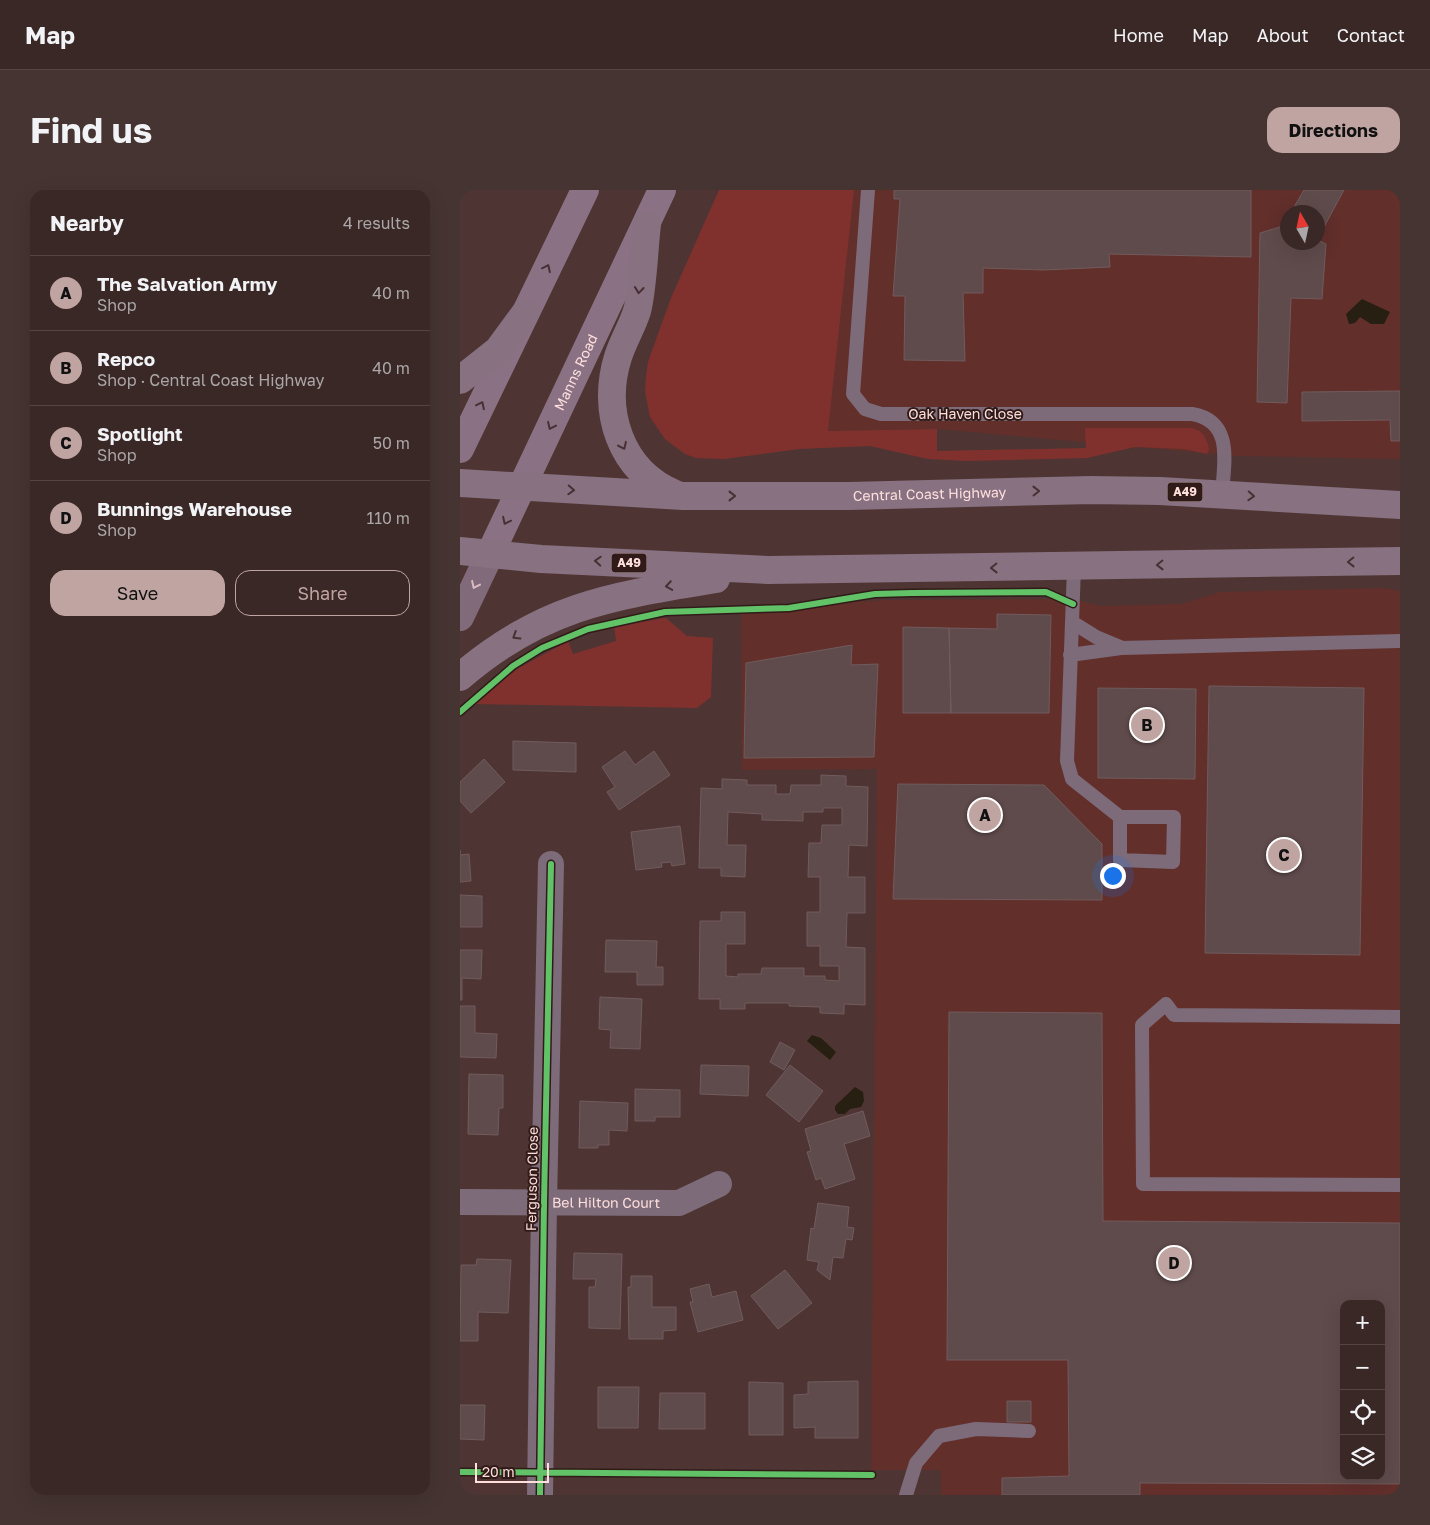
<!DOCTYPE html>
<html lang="en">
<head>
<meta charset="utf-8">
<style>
	body { margin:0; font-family:"Golos Text",sans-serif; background:#453432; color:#f1f3f6 }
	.controls { position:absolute; right:15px; bottom:15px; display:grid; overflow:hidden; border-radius:10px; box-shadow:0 5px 20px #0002 }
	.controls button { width:45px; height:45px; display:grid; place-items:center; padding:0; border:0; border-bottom:1px solid #544443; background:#3a2826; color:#f1f3f6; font:25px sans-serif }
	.compass { position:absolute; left:820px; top:15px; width:45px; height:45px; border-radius:50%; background:#3a2826; box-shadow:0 5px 20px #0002; rotate:351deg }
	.scale { position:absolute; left:15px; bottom:12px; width:74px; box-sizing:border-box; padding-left:5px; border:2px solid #fedfdc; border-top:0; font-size:14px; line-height:18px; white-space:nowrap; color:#fedfdc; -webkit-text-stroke:4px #311b19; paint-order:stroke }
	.you { position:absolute; left:652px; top:685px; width:18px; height:18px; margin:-12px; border:4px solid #fff; border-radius:50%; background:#1a73e8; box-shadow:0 0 0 8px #1a73e833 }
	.badge { display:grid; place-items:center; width:32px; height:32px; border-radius:50%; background:#c0a4a1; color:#111; font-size:16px; font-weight:700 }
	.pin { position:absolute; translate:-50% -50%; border:2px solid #fff; box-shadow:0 1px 5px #0006 }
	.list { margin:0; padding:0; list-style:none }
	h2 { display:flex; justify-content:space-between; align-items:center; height:65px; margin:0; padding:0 20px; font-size:21px }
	h2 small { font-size:16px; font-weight:400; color:#aba6a7 }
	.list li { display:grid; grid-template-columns:32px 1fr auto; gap:15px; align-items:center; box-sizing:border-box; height:75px; padding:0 20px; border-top:1px solid #544443 }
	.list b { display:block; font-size:19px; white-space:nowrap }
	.list p { margin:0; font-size:16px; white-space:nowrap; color:#aba6a7 }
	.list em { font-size:16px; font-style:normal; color:#aba6a7 }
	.actions { display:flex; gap:10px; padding:15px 20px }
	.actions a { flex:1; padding:11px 0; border:1px solid #c0a4a1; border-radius:15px; text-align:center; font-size:18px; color:#c0a4a1 }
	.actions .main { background:#c0a4a1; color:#111 }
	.icon { flex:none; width:28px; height:28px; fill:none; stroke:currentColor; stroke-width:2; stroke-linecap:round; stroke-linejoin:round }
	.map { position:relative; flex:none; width:940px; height:1305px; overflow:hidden; border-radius:15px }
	header { display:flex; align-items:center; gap:30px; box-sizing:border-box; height:70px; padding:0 25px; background:#3a2826; border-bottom:1px solid #544443 }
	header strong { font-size:24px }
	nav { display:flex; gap:28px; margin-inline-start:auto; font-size:18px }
	.intro { display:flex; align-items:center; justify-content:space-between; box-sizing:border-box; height:120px; padding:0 30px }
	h1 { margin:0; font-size:35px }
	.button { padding:12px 22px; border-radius:15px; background:#c0a4a1; color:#111; font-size:18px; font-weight:700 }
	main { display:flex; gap:30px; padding:0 30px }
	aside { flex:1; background:#3a2826; border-radius:15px; box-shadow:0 5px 20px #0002 }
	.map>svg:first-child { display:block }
	.built { fill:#622f2b; fill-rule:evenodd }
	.green { fill:#81312d }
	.water { fill:#271f11 }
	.building { fill:#604b4c; stroke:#715b5c; fill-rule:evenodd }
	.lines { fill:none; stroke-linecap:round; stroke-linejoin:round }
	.service { stroke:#7d6b79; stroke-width:14 }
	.minor { stroke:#7d6b79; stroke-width:26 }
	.secondary { stroke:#816b7a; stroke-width:28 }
	.primary { stroke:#8a7284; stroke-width:28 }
	.trunk { stroke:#887180; stroke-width:28 }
	.cycleway-casing { stroke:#311b19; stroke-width:9 }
	.cycleway { stroke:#61c268; stroke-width:6 }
	.oneway { stroke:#473134 }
	.oneway2 { stroke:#473033 }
	.oneway3 { stroke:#d8bcbf }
	.labels { text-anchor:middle; stroke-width:4; stroke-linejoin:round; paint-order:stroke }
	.shield { fill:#311b19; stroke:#c0a4a2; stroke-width:1 }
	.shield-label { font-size:12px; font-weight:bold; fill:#fedfdc }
	.street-label { font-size:14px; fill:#fedfdc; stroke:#311b19 }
</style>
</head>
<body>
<header>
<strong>Map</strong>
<nav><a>Home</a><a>Map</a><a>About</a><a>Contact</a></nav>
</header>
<div class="intro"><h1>Find us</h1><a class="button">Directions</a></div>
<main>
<aside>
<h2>Nearby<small>4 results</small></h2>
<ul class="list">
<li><span class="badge">A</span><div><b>The Salvation Army</b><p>Shop</p></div><em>40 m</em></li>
<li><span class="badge">B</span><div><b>Repco</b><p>Shop · Central Coast Highway</p></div><em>40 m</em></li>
<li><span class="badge">C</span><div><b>Spotlight</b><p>Shop</p></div><em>50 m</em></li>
<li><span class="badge">D</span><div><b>Bunnings Warehouse</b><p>Shop</p></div><em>110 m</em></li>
</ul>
<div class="actions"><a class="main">Save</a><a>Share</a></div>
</aside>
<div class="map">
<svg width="940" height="1305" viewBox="0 0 940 1305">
	<rect width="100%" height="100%" fill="#4e3533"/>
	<path class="built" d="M394 0H940V269L779 266 477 239 368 241ZM828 22H858V52H828Z
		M924 398 940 401V1305H481V1280H411L417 579 282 580 281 418 428 410 613 409 641 416 722 414 760 402ZM884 1114H921V1286H884Z"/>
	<path class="green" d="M259 0H394L368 241 477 239V261L626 258 625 238H731C743 240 747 248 749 259L747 264 724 259 675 257 627 268 507 271 468 269 410 256 339 259 264 269 236 268 225 264 205 249 190 227 185 202 186 186 188 172 211 108Z
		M206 428 227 446 253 448 251 507 237 518 15 514 57 479 108 451 113 464 156 451 154 436Z"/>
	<path class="water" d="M902 109 930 122 924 134H911L900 127 895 133 889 134 886 124Z
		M352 845 361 848 376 862 370 870 347 851Z
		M395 897 403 902 404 911 401 917 390 919 385 924H378L375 920V916Z"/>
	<path class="building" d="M434 0H791V67L649 64 650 77 583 80 523 78V103H503L505 171 444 170 445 106H433L440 9H434Z
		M844 0H884L858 48V22H831Z
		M828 28V52H858V50L866 54 862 109 831 108 827 213 797 212 800 43 823 36Z
		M940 201V251H931L930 230 842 231V202Z
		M537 424 591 425 589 523H491L489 438 537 439Z
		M443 437 489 438 491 523H443Z
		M392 455 391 475 418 474 414 567 284 568 286 473Z
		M749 496 904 498 900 765 745 763Z
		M638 498 736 499 735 589 638 588Z
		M53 551 116 553V582L53 580Z
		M165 561 175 575 194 561 210 585 159 620 147 602 155 597 142 577Z
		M24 569 45 592 11 623 0 611V592Z
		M361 585 386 586V596L408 597 407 656 389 655 388 687H405V723H387L386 757 405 758V815L384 814V824L360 823V817L329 816V813H285V819H260V809H239L240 731H261V722H285V754H266V786L278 787V784H301L302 778H344V786H365V790L379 791V776H360V756H347V722H360V687H348L349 653H361L362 635H382V618H363V622H343V631L302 630V624L268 622 267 655H286L285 687 261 686V678H239L241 598 262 599V589L287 590V595H316V604H330L331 595H361Z
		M438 594 584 595 642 654V710L433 709Z
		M220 636 225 674 212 676 211 672 201 673 202 677 176 680 171 642Z
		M0 660V665L9 664 11 691 0 692Z
		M0 705 22 706V737H0Z
		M146 750 197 751 196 777H203V795H177V782H145Z
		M0 760H22L21 789 2 788V810H0Z
		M140 807 182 809 180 859 150 858 151 840 139 839Z
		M0 816H15V843L37 844 36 868 0 867Z
		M489 822 642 823 643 1031 940 1033V1294L680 1293V1305H542V1288L609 1286 608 1170H487ZM884 1114H921V1286H884Z
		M320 852 335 860 324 880 310 872Z
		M241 875 289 876 288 906 240 904Z
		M330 875 363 901 339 932 306 905Z
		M9 884 43 885V918H39L38 945 8 944Z
		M175 899 220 900V927H195V931H175Z
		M120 911 168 913 167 941 149 940V955H138V958H119Z
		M403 921 410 946 384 954 395 989 365 999 361 988 356 990 347 962 351 961 345 939Z
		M358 1013 389 1017 387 1037 394 1038 392 1050 386 1049 383 1068 373 1067 370 1090 357 1080 359 1072 347 1070 351 1038 354 1039Z
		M114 1063 162 1064 160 1139 129 1138V1097H135L136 1089H113Z
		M17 1069 51 1070 48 1123 18 1122V1151H0L1 1075H16Z
		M325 1080 352 1113 318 1139 291 1106Z
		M171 1086H192V1117H216V1140L203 1141V1149H169L168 1097H171Z
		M249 1094 252 1107 276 1101 283 1130 238 1142 230 1112H233L230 1099Z
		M398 1191V1248H355V1237L334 1238V1205L348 1204V1192Z
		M289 1192 323 1193V1245H289Z
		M138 1197H179L178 1238H138Z
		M200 1203H245V1239H199Z
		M547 1211H571V1232H547Z
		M0 1215H25L24 1250 0 1249Z"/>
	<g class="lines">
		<path class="service" d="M408 0 393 204 405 219 421 224H732C774 231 764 273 762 304
			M614 377 607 571 612 589 660 627H714L713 672 660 670V627
			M612 432 636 447 660 457
			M610 465 661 458 940 451
			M940 827 714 825 706 814 682 835 683 994 940 995
			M446 1305 456 1273 479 1246 516 1239 569 1241"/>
		<g class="minor">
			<path id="s1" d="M0 1012 219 1013 259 994"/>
			<path d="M80 1305 84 1013 91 674"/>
		</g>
		<path class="secondary" d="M0 427 30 364"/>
		<g class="primary">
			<path d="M0 259 125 0"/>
			<path id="s2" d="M30 364 202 0"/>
		</g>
		<g class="trunk">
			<path d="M187 34C184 59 183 99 177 121 172 137 163 151 158 167 141 221 160 281 215 304"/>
			<path d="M0 190 38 160 66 122"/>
			<path id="s3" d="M0 293 223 306H389L631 300 700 301 940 315"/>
			<path d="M0 361 81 369 309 380 940 371"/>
			<path d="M0 487C82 416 152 406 256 389"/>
		</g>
		<g class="cycleway-casing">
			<path id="cycleway" d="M0 522 53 476 82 458 128 439 205 422 329 418 415 404 452 403 586 402 613 414
				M0 1282 412 1285
				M80 1305 84 1013 91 674"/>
		</g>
		<use href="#cycleway" class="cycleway"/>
	</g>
	<defs><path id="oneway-chevron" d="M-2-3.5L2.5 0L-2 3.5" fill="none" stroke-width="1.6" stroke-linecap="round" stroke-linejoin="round" transform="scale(1.25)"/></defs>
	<g class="oneway">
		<use href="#oneway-chevron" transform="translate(87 78) rotate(-64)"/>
		<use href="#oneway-chevron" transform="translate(21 215) rotate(-64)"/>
		<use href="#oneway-chevron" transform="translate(91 236) rotate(115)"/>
		<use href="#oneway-chevron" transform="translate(46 331) rotate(116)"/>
	</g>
	<g class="oneway2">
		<use href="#oneway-chevron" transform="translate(179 100) rotate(96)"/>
		<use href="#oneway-chevron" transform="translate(163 256) rotate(65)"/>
		<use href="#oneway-chevron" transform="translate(111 300) rotate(3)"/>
		<use href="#oneway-chevron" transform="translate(576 301) rotate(-1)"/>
		<use href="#oneway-chevron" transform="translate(272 306)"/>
		<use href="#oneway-chevron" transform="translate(791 306) rotate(3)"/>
		<use href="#oneway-chevron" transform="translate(138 371) rotate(-177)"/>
		<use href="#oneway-chevron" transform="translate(891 372) rotate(179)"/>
		<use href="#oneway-chevron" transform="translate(700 375) rotate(179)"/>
		<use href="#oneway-chevron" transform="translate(534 378) rotate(179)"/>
		<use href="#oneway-chevron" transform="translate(209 396) rotate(171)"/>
		<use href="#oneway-chevron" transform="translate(56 446) rotate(148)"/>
	</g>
	<use class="oneway3" href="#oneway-chevron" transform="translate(15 395) rotate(115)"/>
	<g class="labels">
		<g class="shield">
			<rect x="707.5" y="292.5" width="35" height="19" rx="4"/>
			<rect x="151.5" y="363.5" width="35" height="19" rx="4"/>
		</g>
		<g class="shield-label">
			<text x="725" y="306">A49</text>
			<text x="169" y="377">A49</text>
		</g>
		<g class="street-label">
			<text dy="5" stroke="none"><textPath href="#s2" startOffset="201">Manns Road</textPath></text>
			<text x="505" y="229">Oak Haven Close</text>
			<text dy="5" stroke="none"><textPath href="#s3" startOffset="470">Central Coast Highway</textPath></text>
			<text transform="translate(72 989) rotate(-89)" y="5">Ferguson Close</text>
			<text dy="5" stroke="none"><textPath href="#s1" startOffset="146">Bel Hilton Court</textPath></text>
		</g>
	</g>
</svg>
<div class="controls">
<button>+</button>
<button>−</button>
<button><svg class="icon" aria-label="locate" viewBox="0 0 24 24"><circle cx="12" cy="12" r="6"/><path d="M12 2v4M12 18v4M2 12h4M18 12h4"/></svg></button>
<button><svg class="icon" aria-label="layers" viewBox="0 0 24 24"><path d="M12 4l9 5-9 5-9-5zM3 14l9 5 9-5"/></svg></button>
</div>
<svg class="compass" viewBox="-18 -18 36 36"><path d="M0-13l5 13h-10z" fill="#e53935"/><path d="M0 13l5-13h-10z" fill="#aba6a7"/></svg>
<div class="scale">20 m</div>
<div class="you"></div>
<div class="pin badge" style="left:525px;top:625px">A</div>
<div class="pin badge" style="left:687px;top:535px">B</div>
<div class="pin badge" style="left:824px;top:665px">C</div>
<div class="pin badge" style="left:714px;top:1073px">D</div>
</div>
</main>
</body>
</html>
